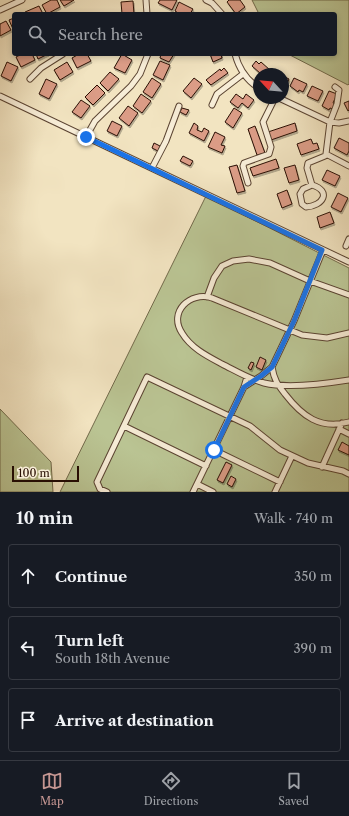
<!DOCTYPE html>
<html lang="en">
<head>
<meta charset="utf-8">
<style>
	body { margin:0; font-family:"Libre Caslon Text",serif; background:#242831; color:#f1f3f6 }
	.compass { position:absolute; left:253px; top:68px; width:36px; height:36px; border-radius:50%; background:#171b24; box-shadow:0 2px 6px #0003; rotate:296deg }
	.scale { position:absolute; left:12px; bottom:10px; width:67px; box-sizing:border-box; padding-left:4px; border:2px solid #290f03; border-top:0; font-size:11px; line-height:14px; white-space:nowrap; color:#290f03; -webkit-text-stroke:3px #f7edd7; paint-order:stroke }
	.stop { position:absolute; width:12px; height:12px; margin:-9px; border:3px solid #1a73e8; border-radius:50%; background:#fff }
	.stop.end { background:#1a73e8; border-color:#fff; box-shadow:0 1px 4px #0008 }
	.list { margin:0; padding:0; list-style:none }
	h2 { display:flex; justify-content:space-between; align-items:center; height:52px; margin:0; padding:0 16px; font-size:17px }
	h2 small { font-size:13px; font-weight:400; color:#9ea1a6 }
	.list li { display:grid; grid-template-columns:26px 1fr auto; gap:12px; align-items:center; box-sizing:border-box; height:64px; margin:0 8px 8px; padding:0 8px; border:1px solid #363941; border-radius:4px }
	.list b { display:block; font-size:15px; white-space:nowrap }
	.list p { margin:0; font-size:13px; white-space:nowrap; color:#9ea1a6 }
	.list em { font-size:13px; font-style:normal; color:#9ea1a6 }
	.icon { flex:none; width:22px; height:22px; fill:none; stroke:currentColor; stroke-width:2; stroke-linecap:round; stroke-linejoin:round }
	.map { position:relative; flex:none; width:349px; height:492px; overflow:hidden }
	.search { position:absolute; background:#171b24; box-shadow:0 2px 6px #0003; left:12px; right:12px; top:12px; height:44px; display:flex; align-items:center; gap:10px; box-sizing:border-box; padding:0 14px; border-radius:4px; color:#9ea1a6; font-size:15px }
	.sheet { height:268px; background:#171b24 }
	nav { display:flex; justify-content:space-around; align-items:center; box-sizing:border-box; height:56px; border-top:1px solid #363941; background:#171b24; font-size:11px; color:#9ea1a6 }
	nav a { display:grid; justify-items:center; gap:2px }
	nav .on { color:#c59692 }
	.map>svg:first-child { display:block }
	.green { fill:#bac493; stroke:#726a4b }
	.building { fill:#db9c86; stroke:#290f03; filter:url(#shadow) }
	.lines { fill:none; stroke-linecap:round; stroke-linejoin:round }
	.minor-casing { stroke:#5b4432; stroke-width:7 }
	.minor { stroke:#f7edd7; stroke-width:5 }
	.route { stroke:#1a73e8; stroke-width:5 }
</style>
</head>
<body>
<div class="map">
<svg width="349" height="492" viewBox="0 0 349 492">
	<defs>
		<filter id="shadow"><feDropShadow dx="1" dy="2" stdDeviation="0" flood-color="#0004"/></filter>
	</defs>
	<rect width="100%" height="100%" fill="#f2e4c1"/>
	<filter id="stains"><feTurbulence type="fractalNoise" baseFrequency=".005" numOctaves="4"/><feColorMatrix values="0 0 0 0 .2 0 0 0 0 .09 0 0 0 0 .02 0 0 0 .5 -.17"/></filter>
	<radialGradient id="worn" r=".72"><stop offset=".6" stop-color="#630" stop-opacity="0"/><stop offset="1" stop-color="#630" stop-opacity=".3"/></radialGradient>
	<path class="green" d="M252 0H349V84L348 85 288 54H335V14H259Z
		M206 196 349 268V492H60Z
		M0 409 51 462 53 492H0Z"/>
	<path class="building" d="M51 0H57L60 7 47 14 42 5Z
		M60 0H74L64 6Z
		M160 0H177L172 10 158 3Z
		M229 0H240L245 7 236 14 227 2Z
		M133 1 134 14H122L121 2Z
		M179 2 193 9 190 14H180L175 11Z
		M39 6 43 14H26L25 12Z
		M14 18V29H13L9 20Z
		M6 21 11 30 0 36V24Z
		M22 54H32L35 60 21 67 16 57Z
		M36 54H48L38 59Z
		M79 54H87L91 61 77 68 72 58Z
		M122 54 132 60 125 73 114 68Z
		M161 54H174L169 62 160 58Z
		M210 54H221L222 58 213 62Z
		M160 61 170 65 163 80 153 75Z
		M256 61 259 64 261 62 270 70 267 74H261L252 66Z
		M7 62 18 67 11 81 1 76Z
		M67 62 73 72 60 80 54 70Z
		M224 68 228 73 211 85 206 80 220 69 221 71Z
		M110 72 119 79 108 91 100 83Z
		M283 76 289 79 286 86 283 84Z
		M152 78 161 84 152 98 143 92Z
		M194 78 202 84 191 98 183 91Z
		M294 78 307 84 303 92 299 90 298 92 290 86Z
		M46 79 57 84 49 99 39 94Z
		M97 85 105 93 93 105 85 97Z
		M312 86 323 91 318 101 307 96Z
		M329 91 337 94 333 103 335 104 333 109 330 108 329 110 322 106Z
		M141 94 151 101 142 113 133 106Z
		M236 94 243 99 246 94 254 100 248 108 242 103 238 108 230 102Z
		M81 100 90 106 81 118 72 112Z
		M349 101V110L348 111 344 103Z
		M128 106 138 113 129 126 119 118Z
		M182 108 189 110 186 115 180 112Z
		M234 108 242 113 233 128 225 122Z
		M112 121 122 126 117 136 107 131Z
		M194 123 198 126 197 130 202 132 204 128 209 131 204 141 189 133Z
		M295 123 297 131 271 140 268 132Z
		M255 126 265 153 257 155 248 129Z
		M215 132 225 137 221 145 225 146 222 153 208 147Z
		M339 138 349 143V151L347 155 334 148Z
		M311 139 313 144 317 143 319 149 301 155 297 144Z
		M154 143 160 146 158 151 152 148Z
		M183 156 193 161 190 166 180 161Z
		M276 159 279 168 253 176 250 168Z
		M237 165 245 191 237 193 229 167Z
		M295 165 299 180 289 183 284 168Z
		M327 170 340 176 335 186 322 180Z
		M287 190 292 204 282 208 277 194Z
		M338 193 348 198 341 212 331 207Z
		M330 212 334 223 320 228 317 217Z
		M260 357 266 360 262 370 256 367Z
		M251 362 254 363 251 370 248 368Z
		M342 442 349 446V455L338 450Z
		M226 462 232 465 223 483 217 480Z
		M231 476 236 479 232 487 227 484Z"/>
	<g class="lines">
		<g class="minor-casing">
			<path id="minor" d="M146 0 147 14
				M206 0 212 3 222 14
				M0 10 22 0
				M235 54C239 69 246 80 259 88
				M30 79 41 68 63 54
				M0 96 349 262
				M279 98 330 122 339 123 349 121
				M212 105 217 94 243 74
				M86 137 95 121 131 86 140 74 148 54
				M326 154 349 166
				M152 168 166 141 179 106
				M248 183 243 166 244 163 269 154 271 147 263 122 275 98
				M312 185C332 191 323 206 306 207L302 204 300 194 303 189 312 185 307 168 308 163 325 156 326 154 330 122 337 104 339 90 335 87
				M346 246 349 239
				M207 297 214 278 222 266 233 261 249 259 270 263 310 281 349 295
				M349 333 327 338 302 335 212 298C190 291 168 312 182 333 191 348 207 356 222 364 236 371 249 379 264 383 288 389 324 384 349 380
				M272 367C274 380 278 385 285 394 302 416 320 430 349 422
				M244 387 261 376 272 367 294 321 323 250
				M124 426 206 466
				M339 429 349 434
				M214 450 280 482
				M322 467 342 423
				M197 484 213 492
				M107 492 100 489 97 482 147 377 250 426 280 450 308 463 343 471 349 474
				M193 492 244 387 247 377
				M275 492 292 456"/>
		</g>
		<use href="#minor" class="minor"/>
	</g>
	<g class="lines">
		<path class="route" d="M86 137 322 250 294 321 272 367 261 376 244 387 214 450"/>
	</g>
	<rect width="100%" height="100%" filter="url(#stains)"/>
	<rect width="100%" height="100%" fill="url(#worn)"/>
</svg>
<svg class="compass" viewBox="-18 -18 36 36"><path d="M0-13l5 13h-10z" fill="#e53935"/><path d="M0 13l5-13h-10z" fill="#9ea1a6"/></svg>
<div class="scale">100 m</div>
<div class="stop" style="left:214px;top:450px"></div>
<div class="stop end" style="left:86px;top:137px"></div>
<div class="search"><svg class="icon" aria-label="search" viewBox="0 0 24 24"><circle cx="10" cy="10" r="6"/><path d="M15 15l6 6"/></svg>Search here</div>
</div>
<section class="sheet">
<h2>10 min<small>Walk · 740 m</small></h2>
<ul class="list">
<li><svg class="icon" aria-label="ahead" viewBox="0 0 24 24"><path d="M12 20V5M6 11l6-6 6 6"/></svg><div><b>Continue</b></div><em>350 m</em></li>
<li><svg class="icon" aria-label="left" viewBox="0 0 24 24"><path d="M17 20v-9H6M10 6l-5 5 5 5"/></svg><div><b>Turn left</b><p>South 18th Avenue</p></div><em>390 m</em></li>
<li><svg class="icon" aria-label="arrive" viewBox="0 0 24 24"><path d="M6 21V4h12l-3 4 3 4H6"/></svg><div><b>Arrive at destination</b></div></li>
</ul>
</section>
<nav>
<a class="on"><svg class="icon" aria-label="map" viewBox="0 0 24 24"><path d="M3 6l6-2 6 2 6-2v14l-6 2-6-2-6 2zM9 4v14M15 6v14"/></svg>Map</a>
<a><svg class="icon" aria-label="directions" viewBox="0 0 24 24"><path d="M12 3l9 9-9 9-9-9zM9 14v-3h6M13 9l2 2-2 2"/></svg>Directions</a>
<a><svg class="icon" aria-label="saved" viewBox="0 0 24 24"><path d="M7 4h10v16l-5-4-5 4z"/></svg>Saved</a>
</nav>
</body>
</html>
